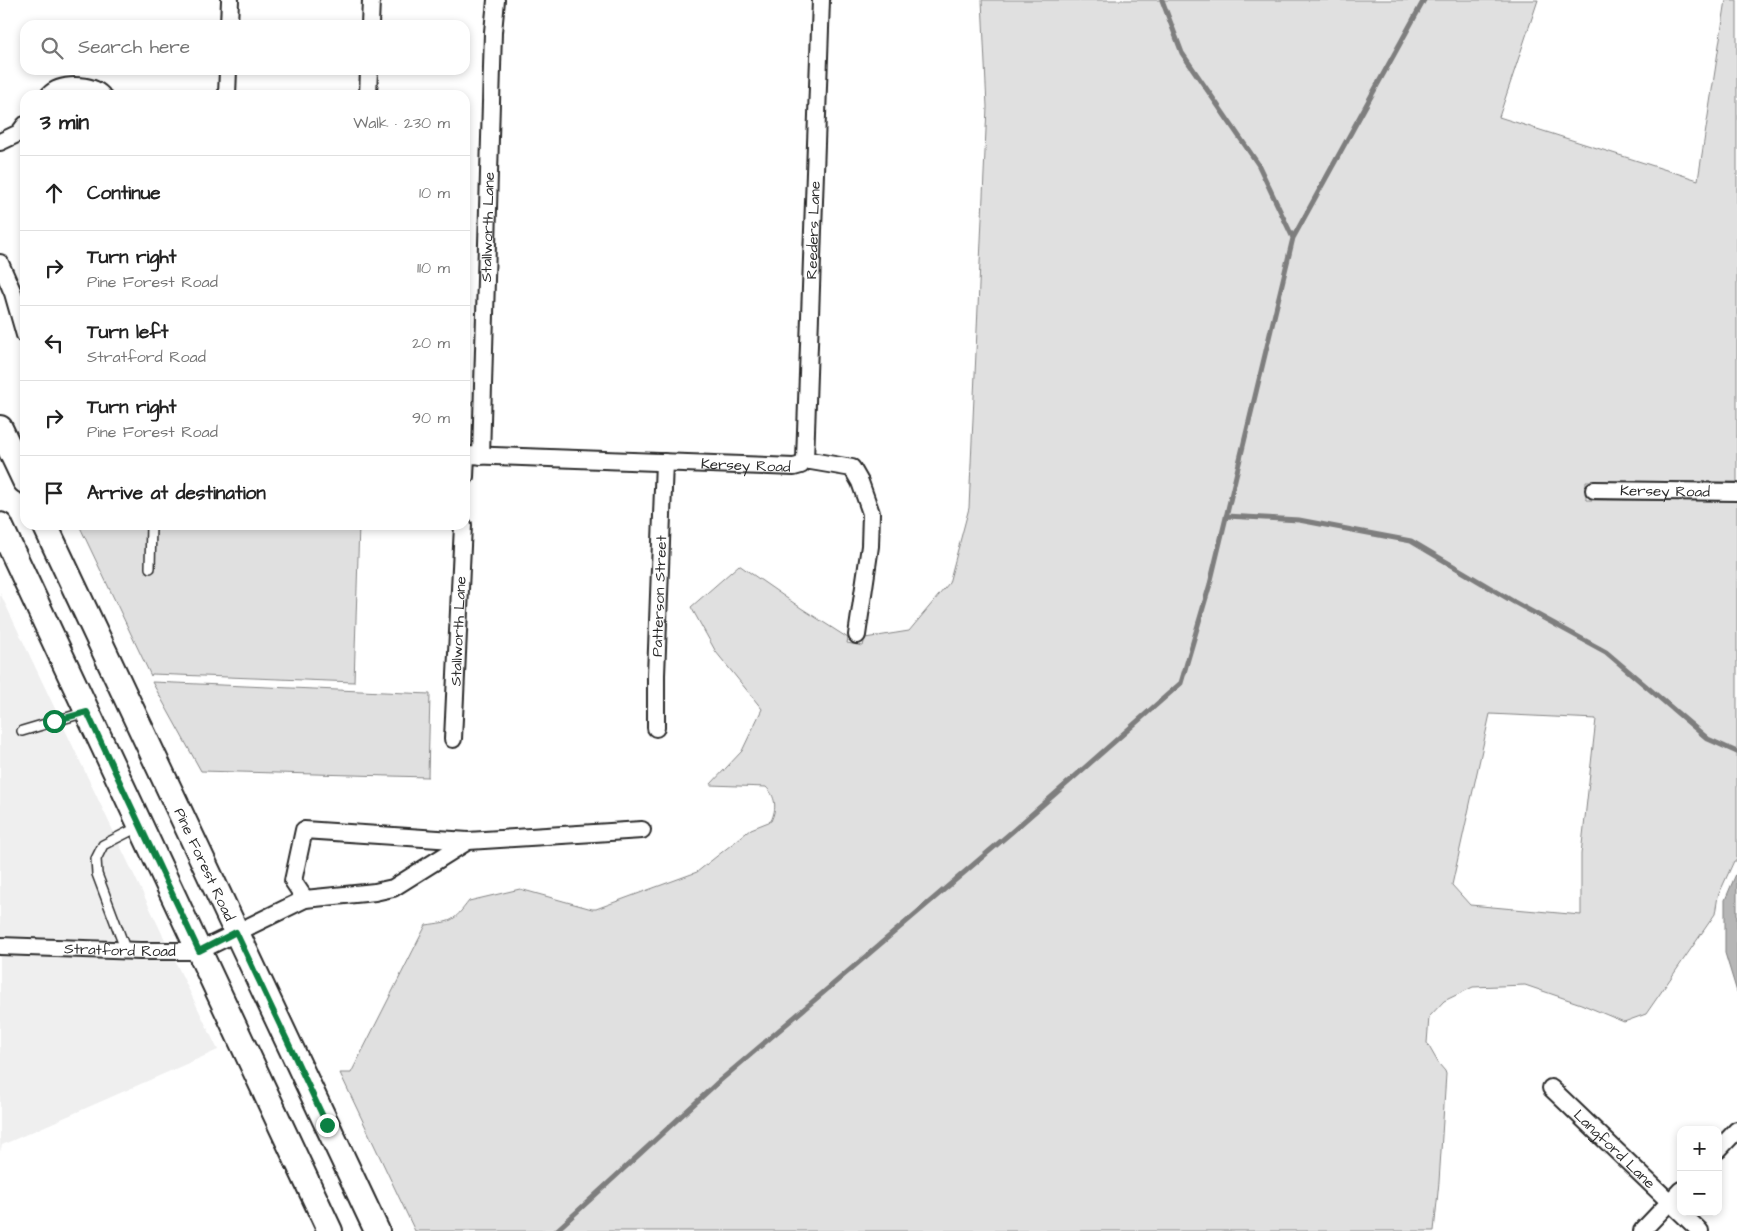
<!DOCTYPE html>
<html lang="en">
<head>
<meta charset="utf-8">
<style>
	body { margin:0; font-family:"Architects Daughter",sans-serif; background:#f6f6f6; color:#222 }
	.controls { position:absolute; right:15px; bottom:15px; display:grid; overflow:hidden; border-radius:10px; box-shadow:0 2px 8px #0003 }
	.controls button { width:45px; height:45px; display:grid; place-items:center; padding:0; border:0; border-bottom:1px solid #e0e0e0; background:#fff; color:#222; font:25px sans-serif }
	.stop { position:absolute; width:15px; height:15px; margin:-11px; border:4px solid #0b8043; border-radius:50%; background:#fff }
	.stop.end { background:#0b8043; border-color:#fff; box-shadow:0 1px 5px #0008 }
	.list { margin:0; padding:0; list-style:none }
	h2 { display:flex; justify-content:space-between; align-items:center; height:65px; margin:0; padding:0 20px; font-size:21px }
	h2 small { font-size:16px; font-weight:400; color:#767676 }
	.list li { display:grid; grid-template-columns:32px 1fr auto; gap:15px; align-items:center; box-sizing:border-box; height:75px; padding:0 20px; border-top:1px solid #e0e0e0 }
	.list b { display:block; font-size:19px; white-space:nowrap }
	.list p { margin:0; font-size:16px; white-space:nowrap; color:#767676 }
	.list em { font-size:16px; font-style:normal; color:#767676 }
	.icon { flex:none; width:28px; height:28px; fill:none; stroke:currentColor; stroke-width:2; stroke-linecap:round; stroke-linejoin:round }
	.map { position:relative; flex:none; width:1737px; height:1231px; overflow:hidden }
	.search { position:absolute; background:#fff; box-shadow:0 2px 8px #0003; left:20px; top:20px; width:450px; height:55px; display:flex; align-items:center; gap:12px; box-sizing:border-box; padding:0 18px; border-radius:15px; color:#767676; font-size:19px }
	.panel { position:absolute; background:#fff; box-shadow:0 2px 8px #0003; left:20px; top:90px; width:450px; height:440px; border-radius:15px }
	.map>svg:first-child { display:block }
	.built { fill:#efefef }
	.green { fill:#e0e0e0; stroke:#868686; fill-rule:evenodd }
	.water { fill:#b6b6b6; stroke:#7e7e7e }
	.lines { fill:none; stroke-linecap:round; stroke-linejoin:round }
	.stream { stroke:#7e7e7e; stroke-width:5 }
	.service-casing { stroke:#2b2b2b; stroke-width:12 }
	.minor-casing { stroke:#2b2b2b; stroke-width:20 }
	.secondary-casing { stroke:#2b2b2b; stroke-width:28 }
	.service { stroke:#fff; stroke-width:9 }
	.minor { stroke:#fff; stroke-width:16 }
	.secondary { stroke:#fff; stroke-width:24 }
	.route { stroke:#0b8043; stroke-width:6 }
	.labels { text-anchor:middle; stroke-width:4; stroke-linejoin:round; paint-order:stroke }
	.street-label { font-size:15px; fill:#2b2b2b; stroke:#fff }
</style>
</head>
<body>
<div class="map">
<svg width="1737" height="1231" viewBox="0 0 1737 1231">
	<rect width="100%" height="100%" fill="#fff"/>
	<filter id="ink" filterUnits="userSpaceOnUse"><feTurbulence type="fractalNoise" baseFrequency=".02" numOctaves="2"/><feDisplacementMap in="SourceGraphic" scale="10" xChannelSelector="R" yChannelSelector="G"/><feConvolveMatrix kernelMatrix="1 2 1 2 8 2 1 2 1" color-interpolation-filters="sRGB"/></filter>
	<g filter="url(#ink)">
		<path class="built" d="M0 593 166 942 0 937Z
			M0 956 175 961 218 1050 2 1145 0 1152Z"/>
		<path class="green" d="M982 0H1538L1499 117 1698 180 1726 0H1737V482L1586 481V500L1737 501V861H1734L1718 896 1715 914 1646 1014 1624 1022 1581 1004 1525 985 1473 987 1444 1001 1429 1017 1427 1043 1439 1064 1445 1071 1446 1074 1439 1182 1434 1231H415L340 1073H351L426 925C453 921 452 923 469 901L520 889 592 909H596L697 872 751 829 771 821C777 808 776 797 766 787L710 785 742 751 762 709 716 652 691 607 739 565 801 608 848 638 847 643 863 646 865 638 909 631 949 583 969 508 987 107ZM1490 714 1596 719 1581 854V915L1470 905 1452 885Z
			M79 525H359L354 682 152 674 151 676Z
			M152 682 430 694 428 777 201 771Z"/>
		<path class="water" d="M1736 874H1737V992L1725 953V900Z"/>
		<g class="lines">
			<path class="stream" d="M1162 0 1182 53 1258 164 1293 238
				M1226 516 1299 520 1411 541 1514 602 1606 652 1708 739 1737 752
				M556 1231 716 1084 1014 830 1181 683 1210 584 1293 238 1424 0"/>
			<g class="service-casing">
				<path id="service" d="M150 568 151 525
					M22 731 86 712
					M126 951 97 874 96 859 103 845 140 826"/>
			</g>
			<g class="minor-casing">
				<g id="minor">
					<path d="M229 25 230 0"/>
					<path d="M370 25 371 0"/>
					<path d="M49 95C60 83 91 83 102 95"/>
					<path d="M227 95 228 70"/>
					<path d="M368 95 369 70"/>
					<path d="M0 142 19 133 25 125"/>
					<path d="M0 263 13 293 25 335"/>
					<path id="s1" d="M465 455 794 467 801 465 805 460 852 468 860 482 871 513 870 546 857 635"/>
					<path id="s2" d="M481 456 493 32 496 0"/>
					<path id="s3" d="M805 460 821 0"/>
					<path d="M465 477 466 455"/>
					<path id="s4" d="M1594 490 1737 492"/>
					<path id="s5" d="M656 728V675L664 462"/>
					<path id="s6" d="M453 739 463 525"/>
					<path d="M305 899 293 881 304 830 468 841"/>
					<path id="s7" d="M0 946 140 951H199L305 899 375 892 393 888 468 841 642 830"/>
					<path id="s8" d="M1551 1088 1700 1231"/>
					<path d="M1718 1150 1737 1130"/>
					<path d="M1642 1231 1681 1190"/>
				</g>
			</g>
			<g class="secondary-casing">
				<g id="secondary">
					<path d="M0 428 25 481"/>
					<path d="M0 525 330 1231"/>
					<path id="s9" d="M45 525 377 1231"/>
				</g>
			</g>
			<use href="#service" class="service"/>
			<use href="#minor" class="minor"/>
			<use href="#secondary" class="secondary"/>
		</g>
	</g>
	<g class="lines" filter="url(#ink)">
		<path class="route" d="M54 721 87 712 199 951 236 932 327 1125"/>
	</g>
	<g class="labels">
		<g class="street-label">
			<text dy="5" stroke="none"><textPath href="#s2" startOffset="229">Stallworth Lane</textPath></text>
			<text dy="5" stroke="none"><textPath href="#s3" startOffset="230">Reeders Lane</textPath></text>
			<text dy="5" stroke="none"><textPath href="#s1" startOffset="281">Kersey Road</textPath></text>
			<text dy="5" stroke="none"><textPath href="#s4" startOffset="71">Kersey Road</textPath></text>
			<text dy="5" stroke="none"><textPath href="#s5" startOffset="132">Patterson Street</textPath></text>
			<text dy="5" stroke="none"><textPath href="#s6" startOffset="108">Stallworth Lane</textPath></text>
			<text dy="5" stroke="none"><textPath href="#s9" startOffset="375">Pine Forest Road</textPath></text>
			<text dy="5" stroke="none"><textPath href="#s7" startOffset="120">Stratford Road</textPath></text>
			<text dy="5" stroke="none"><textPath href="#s8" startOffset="88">Langford Lane</textPath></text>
		</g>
	</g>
</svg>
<div class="controls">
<button>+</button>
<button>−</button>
</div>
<div class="stop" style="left:54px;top:721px"></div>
<div class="stop end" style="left:327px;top:1125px"></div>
<div class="search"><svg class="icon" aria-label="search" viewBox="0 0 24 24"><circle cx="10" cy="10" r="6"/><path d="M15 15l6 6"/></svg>Search here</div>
<section class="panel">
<h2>3 min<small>Walk · 230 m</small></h2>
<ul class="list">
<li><svg class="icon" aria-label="ahead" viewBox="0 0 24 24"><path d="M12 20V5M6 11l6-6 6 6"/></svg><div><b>Continue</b></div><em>10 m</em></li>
<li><svg class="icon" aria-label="right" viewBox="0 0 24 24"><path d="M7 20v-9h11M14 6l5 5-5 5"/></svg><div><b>Turn right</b><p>Pine Forest Road</p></div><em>110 m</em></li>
<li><svg class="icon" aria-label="left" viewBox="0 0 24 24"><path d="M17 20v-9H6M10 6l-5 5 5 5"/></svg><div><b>Turn left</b><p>Stratford Road</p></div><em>20 m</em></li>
<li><svg class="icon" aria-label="right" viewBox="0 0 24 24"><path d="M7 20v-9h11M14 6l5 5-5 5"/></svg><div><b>Turn right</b><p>Pine Forest Road</p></div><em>90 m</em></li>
<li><svg class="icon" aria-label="arrive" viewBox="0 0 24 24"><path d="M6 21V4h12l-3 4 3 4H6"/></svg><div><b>Arrive at destination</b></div></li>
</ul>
</section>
</div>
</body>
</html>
